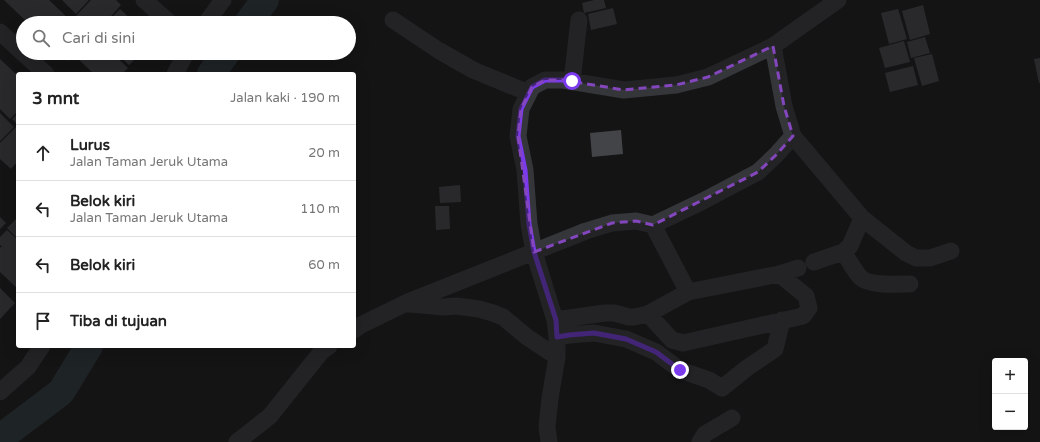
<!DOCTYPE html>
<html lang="id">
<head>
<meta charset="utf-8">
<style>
	body { margin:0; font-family:"Varela Round",sans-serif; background:#f6f6f6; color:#222 }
	.controls { position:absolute; right:12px; bottom:12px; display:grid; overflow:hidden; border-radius:4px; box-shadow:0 4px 16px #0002 }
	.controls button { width:36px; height:36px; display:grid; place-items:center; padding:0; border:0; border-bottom:1px solid #e0e0e0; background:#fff; color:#222; font:20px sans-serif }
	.stop { position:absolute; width:12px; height:12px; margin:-9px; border:3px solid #7c3aed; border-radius:50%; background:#fff }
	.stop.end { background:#7c3aed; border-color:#fff; box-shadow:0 1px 4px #0008 }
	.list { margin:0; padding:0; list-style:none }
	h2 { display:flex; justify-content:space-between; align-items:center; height:52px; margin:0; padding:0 16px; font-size:17px }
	h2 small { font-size:13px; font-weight:400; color:#767676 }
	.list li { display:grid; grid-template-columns:26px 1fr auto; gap:12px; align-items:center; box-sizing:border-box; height:56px; padding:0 16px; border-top:1px solid #e0e0e0 }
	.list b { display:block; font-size:15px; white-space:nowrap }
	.list p { margin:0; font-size:13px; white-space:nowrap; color:#767676 }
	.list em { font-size:13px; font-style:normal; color:#767676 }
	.icon { flex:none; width:22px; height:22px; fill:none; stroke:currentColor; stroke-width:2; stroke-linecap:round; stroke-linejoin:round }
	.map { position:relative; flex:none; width:1040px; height:442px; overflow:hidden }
	.search { position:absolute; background:#fff; box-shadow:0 4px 16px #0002; left:16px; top:16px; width:340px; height:44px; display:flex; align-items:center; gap:10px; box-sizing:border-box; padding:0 14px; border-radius:22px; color:#767676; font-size:15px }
	.panel { position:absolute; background:#fff; box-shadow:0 4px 16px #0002; left:16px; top:72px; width:340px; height:276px; border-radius:4px }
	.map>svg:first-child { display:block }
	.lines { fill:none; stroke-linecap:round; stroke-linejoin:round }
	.river { stroke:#2c363b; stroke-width:28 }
	.building { fill:#434448 }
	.minor { stroke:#35363a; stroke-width:17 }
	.route { stroke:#7c3aed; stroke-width:5 }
	.marked { fill:none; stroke:#8346bd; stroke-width:3; stroke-dasharray:8 5; stroke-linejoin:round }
</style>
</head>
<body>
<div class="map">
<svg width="1040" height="442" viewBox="0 0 1040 442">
	<rect width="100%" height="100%" fill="#141415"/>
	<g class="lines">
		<path class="river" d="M248 23 265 0
			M211 74 226 53
			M0 438 61 392 89 346"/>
	</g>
	<path class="building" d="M4 0H49L73 23H28Z
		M62 0H89L76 14Z
		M91 0H116L121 5 105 23H78L73 19Z
		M594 0H604L606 8 584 13 582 3Z
		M923 5 930 34 910 40 902 11Z
		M613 8 617 24 591 30 588 14Z
		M120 9 135 23H106Z
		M898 9 907 39 889 44 881 13Z
		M925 37 930 53 911 58 907 42Z
		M904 41 910 62 885 68 879 48Z
		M59 53H76L68 61Z
		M78 53H112L128 68 122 74H94L75 56Z
		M116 53H141L129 65Z
		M932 54 939 81 922 86 914 58Z
		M1040 58V83H1039L1034 59Z
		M0 59 18 76V111L10 119 0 109Z
		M913 66 918 85 890 92 885 73Z
		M0 113 14 127 0 141Z
		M18 113V125L12 119Z
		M16 127 18 129V161L11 169 0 159V143Z
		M621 130 623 154 592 157 590 133Z
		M460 185 461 202 440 203 439 187Z
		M435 206H449L450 229 436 230Z
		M0 217 6 223 0 229Z
		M18 217V239L7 228Z
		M7 230 18 240V289L0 272V248L2 246 0 245V237Z
		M0 288 15 303 0 319Z"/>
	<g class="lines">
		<path class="minor" d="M144 0 170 23
			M393 20 438 50 473 70 529 93
			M206 23 223 0
			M0 32 46 74
			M773 46 784 106 793 136 862 218 906 253 916 258H930L951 251
			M175 74 186 53
			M572 81 579 20
			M653 225 688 292
			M843 252C849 260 854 271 861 278 870 286 898 284 910 284
			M814 262 843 252 850 246 862 218
			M410 304 444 307 456 306 479 309 493 313 503 317 527 337 557 357
			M648 314 672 340 683 343 803 316 809 308 806 296 779 274
			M555 320 605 313H614L629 317H634L648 314 688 292 779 274 798 268
			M354 330 361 325 408 302 586 231 612 223 636 221 653 225 703 201 758 172 776 155 793 136
			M557 337 569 335 594 333 626 339 656 352 680 370 709 380 722 388 747 368 775 349 782 320
			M0 392 28 367 42 346
			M237 442 270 416 322 351 329 346
			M549 442 547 427 550 398 557 357V337L555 320 534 252 529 224 525 170 518 136 521 109 532 87 545 80H563L624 90 676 85 708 77 773 46 838 0
			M700 442 705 434 732 418"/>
	</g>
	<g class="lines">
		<path class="route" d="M572 81 563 80H545L532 87 521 109 518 136 525 170 529 224 534 252 556 320 557 337 569 335 594 333 626 339 656 352 680 370"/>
	</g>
	<path d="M0 0H1040V442H0ZM773 46 784 106 793 136 776 155 758 172 653 225 636 221 612 223 534 252 518 136 521 109 532 87 545 80H563L624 90 676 85 708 77Z" fill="#141415" fill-opacity=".55" fill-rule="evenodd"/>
	<path class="marked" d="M773 46 784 106 793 136 776 155 758 172 653 225 636 221 612 223 534 252 518 136 521 109 532 87 545 80H563L624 90 676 85 708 77Z"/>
</svg>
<div class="controls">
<button>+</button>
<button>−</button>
</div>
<div class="stop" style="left:572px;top:81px"></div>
<div class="stop end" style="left:680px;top:370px"></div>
<div class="search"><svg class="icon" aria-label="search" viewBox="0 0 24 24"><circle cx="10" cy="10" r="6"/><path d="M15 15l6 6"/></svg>Cari di sini</div>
<section class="panel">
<h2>3 mnt<small>Jalan kaki · 190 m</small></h2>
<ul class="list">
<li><svg class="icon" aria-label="ahead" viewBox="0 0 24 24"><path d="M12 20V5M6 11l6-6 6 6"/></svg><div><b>Lurus</b><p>Jalan Taman Jeruk Utama</p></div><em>20 m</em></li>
<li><svg class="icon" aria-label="left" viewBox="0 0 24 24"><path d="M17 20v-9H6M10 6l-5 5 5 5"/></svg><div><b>Belok kiri</b><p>Jalan Taman Jeruk Utama</p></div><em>110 m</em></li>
<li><svg class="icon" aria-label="left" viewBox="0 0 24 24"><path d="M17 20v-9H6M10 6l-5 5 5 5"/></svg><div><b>Belok kiri</b></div><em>60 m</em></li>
<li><svg class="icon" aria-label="arrive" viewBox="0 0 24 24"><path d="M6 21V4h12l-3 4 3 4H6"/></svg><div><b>Tiba di tujuan</b></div></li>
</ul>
</section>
</div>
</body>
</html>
